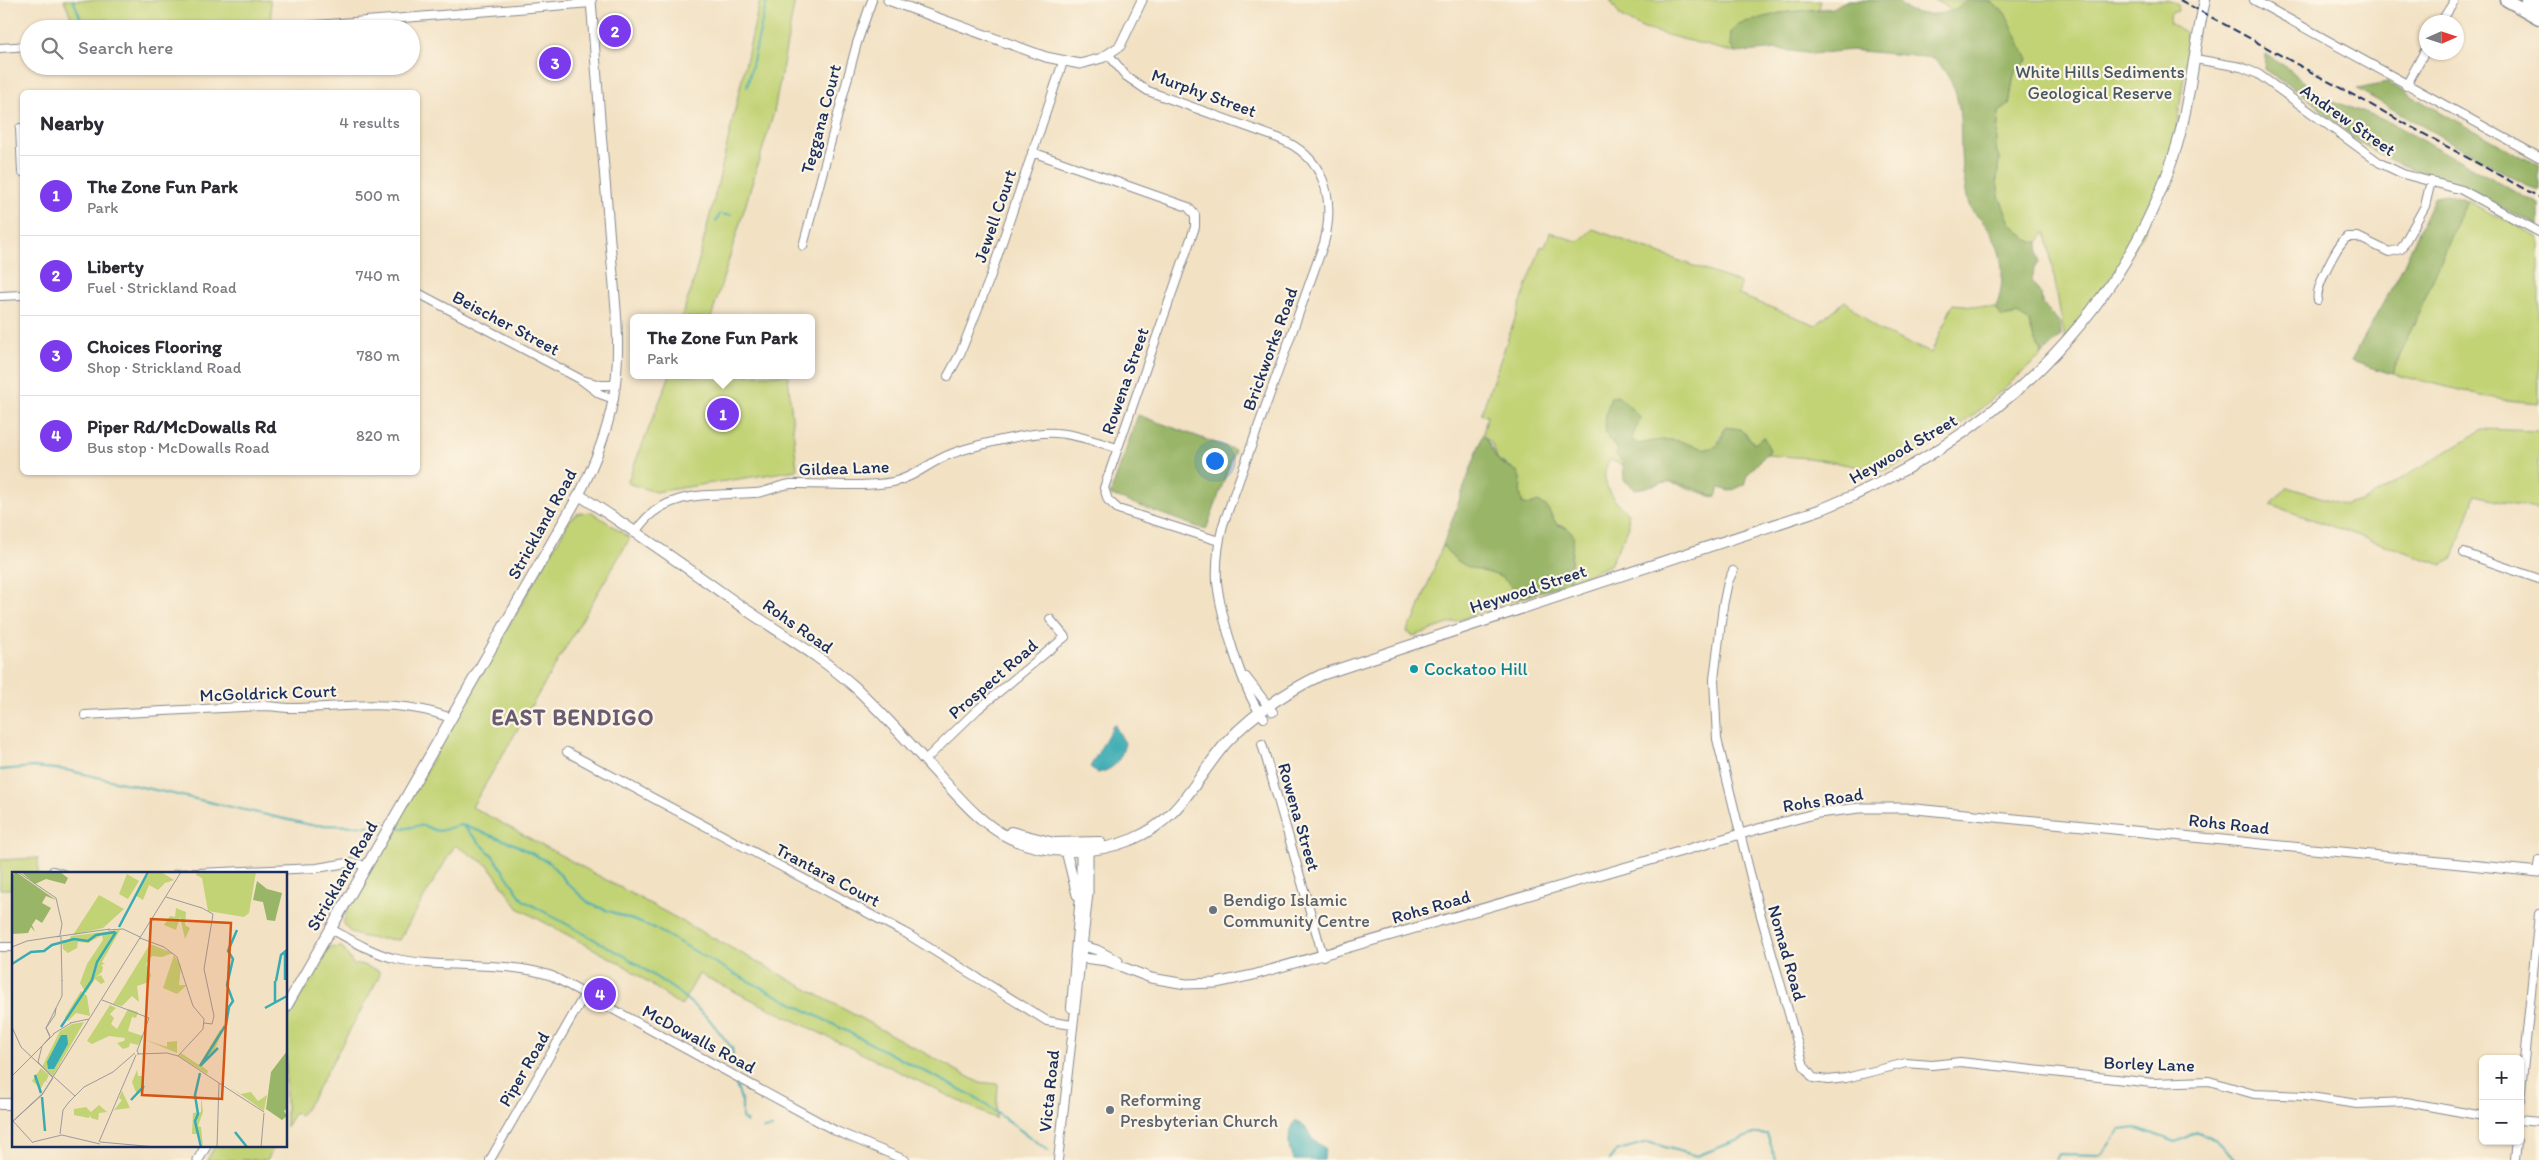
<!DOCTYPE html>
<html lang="en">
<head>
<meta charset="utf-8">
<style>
	body { margin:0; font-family:Itim,sans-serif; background:#f7f7f7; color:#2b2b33 }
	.controls { position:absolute; right:15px; bottom:15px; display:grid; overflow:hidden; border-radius:8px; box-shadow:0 1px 4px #0004 }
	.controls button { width:45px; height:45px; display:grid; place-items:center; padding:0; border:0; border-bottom:1px solid #e1e1e2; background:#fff; color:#2b2b33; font:25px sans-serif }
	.compass { position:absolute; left:2419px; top:15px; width:45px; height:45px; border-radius:50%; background:#fff; box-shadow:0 1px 4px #0004; rotate:87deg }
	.you { position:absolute; left:1214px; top:460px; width:18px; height:18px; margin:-12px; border:4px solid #fff; border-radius:50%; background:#1a73e8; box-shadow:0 0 0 8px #1a73e833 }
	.badge { display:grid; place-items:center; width:32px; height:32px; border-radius:50%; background:#7c3aed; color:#fff; font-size:16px; font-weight:700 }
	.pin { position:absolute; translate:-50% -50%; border:2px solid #fff; box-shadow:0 1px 5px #0006 }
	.popup { position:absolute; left:630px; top:314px; width:185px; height:65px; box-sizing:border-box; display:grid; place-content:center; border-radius:8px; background:#fff; filter:drop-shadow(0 1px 4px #0005); font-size:16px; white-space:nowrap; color:#7c7c81 }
	.popup b { font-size:19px; color:#2b2b33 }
	.popup::after { content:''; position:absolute; left:50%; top:100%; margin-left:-10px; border:10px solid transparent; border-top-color:#fff }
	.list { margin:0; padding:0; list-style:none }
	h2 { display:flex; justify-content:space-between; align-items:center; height:65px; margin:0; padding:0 20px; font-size:21px }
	h2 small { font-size:16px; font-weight:400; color:#7c7c81 }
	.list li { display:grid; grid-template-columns:32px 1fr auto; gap:15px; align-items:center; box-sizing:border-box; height:80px; padding:0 20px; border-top:1px solid #e1e1e2 }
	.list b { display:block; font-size:19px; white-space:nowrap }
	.list p { margin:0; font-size:16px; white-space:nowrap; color:#7c7c81 }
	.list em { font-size:16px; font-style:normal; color:#7c7c81 }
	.icon { flex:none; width:28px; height:28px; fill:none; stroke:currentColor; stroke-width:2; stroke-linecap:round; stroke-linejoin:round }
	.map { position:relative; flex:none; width:2539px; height:1160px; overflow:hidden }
	.search { position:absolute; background:#fff; box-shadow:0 1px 4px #0004; left:20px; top:20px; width:400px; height:55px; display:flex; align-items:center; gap:12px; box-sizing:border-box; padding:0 18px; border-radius:28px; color:#7c7c81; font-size:19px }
	.panel { position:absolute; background:#fff; box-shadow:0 1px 4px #0004; left:20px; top:90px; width:400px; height:385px; border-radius:8px }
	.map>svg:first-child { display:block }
	.green { fill:#c2d376; stroke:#6e816a }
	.forest { fill:#99b567; stroke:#5a7262 }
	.water { fill:#39abb2; stroke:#2a6d88 }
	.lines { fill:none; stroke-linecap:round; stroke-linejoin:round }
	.stream { stroke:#39abb2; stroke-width:2 }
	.minor-casing { stroke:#868890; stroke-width:10 }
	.tertiary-casing { stroke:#868890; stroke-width:11 }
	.secondary-casing { stroke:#868890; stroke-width:12 }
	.trunk-casing { stroke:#868890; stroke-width:15 }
	.minor { stroke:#fff; stroke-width:8 }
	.tertiary { stroke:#fff; stroke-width:9 }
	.secondary { stroke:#fff; stroke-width:10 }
	.trunk { stroke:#fff; stroke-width:12 }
	.rail { stroke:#1b2f5e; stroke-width:2; stroke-dasharray:8 4; stroke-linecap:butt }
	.culture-dot { fill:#0f9aa8; stroke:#fcf5e5; stroke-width:2 }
	.worship-dot { fill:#6b7280; stroke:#fcf5e5; stroke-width:2 }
	.labels { text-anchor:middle; stroke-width:4.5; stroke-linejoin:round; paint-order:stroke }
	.park-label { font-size:18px; fill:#455864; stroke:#fcf5e5 }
	.street-label { font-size:18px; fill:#1b2f5e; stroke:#fcf5e5 }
	.culture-label { font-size:18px; fill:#0d838f; stroke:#fcf5e5; text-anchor:start }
	.worship-label { font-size:18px; fill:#5b616d; stroke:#fcf5e5; text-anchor:start }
	.district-label { font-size:22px; font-weight:bold; letter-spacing:1px; fill:#685b72; stroke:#fcf5e5 }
	.inset-river { fill:none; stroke:#39abb2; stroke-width:2.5 }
	.inset-road { fill:none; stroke:#9c9a9b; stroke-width:1 }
	.view { fill:#d45514; fill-opacity:0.15; stroke:#d45514; stroke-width:2.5 }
	.inset-edge { fill:none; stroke:#1b2f5e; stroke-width:2.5 }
</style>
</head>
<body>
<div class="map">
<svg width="2539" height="1160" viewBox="0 0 2539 1160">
	<rect width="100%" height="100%" fill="#fcf5e5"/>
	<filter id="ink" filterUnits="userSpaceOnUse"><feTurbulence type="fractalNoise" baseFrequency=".02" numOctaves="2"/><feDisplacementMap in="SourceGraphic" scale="10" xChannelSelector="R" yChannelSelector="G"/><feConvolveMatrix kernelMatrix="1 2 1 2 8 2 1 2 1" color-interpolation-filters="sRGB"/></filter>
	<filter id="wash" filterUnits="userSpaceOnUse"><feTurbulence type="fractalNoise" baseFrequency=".0096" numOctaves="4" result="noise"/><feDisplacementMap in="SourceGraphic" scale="20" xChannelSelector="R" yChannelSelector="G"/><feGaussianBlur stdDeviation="1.12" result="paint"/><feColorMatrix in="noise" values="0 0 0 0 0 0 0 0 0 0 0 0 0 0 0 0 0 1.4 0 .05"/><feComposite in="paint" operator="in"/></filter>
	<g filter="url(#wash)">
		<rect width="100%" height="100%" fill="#f2e1c3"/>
		<path class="green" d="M64 0H270L272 24 222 29H76Z
			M760 0H795L774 112 711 318H681L692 287 720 175Z
			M1610 0H1821L1819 9 1780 13 1762 19 1730 45 1736 53 1644 29 1621 17Z
			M1934 0H2168L2179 6 2178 11 2171 13 2169 23 2186 32V38L2189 40 2173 153 2143 235 2065 339 2046 232 2038 242 2028 240 2010 223 1999 196 1997 180 1999 158 1996 149 1999 112 2009 105 2014 74 2011 43Z
			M2467 201 2539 237V403L2503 400 2392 374Z
			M1593 229 1740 283 1739 295 1816 325 1845 301 1878 330 1931 353 1953 304 1996 308 2002 317 2017 314 2029 321 2034 340 2042 351 2041 356 1971 417 1932 446 1884 471 1808 458 1767 455 1770 450 1754 444C1746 431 1740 429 1725 427L1719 441 1713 497 1610 460C1596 478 1613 502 1628 513L1629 526 1610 565 1570 582 1572 550 1566 527 1557 525 1546 506 1523 504 1519 490 1521 481 1514 469 1498 460 1491 442 1483 435 1487 416 1481 414 1541 246 1545 247 1550 232 1578 242Z
			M670 375H788L797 470 655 492 627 483Z
			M2483 429 2539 431V510L2475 495 2452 560 2442 565 2271 505 2287 487 2346 505 2368 499Z
			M592 512 630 538 472 807 978 1082 998 1084 996 1119 699 974 681 1006 625 966 518 908 489 866 455 845 399 940C380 938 352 941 343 923L352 899 570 520 578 513Z
			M1443 545C1461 574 1497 567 1510 585 1513 589 1514 596 1516 600L1414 636 1407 632 1409 625 1414 621Z
			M38 858V874H14V889H0V860Z
			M342 947 354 965 360 964 379 971V977L312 1099 300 1116 295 1112 286 1127V1022L328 948Z
			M215 1146H275L267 1160H207Z"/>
		<path class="forest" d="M1848 0H1898C1908 21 1955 17 1966 0H1989L2005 13 2028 60 2014 74 2009 105 1999 112 1996 149 1999 158 1997 180 1999 196 2010 223 2028 240 2038 242 2039 263 2034 269 2032 281 2041 294 2042 303 2060 323 2061 335 2041 356 2042 351 2034 340 2029 321 2017 314 2002 317 1996 308C2002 291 2004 274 2000 255 1997 243 1991 231 1982 221 1979 217 1972 212 1970 207 1967 201 1966 191 1965 184 1954 134 1973 99 1934 58L1851 50 1812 54 1777 49 1736 53 1730 45 1731 32 1738 24 1780 13 1832 8Z
			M2266 54 2289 69 2322 97 2389 122 2539 204V226L2459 186 2394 162 2357 141 2303 94 2265 70Z
			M2388 83 2539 166V192L2357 89Z
			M2447 194 2467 201 2392 374 2351 361 2402 269 2435 196Z
			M1618 396 1640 417C1639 427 1633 430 1632 440L1638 444C1649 442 1661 439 1673 440 1691 441 1719 465 1725 427L1740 429 1754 444 1764 437 1770 450 1747 475 1744 485 1730 491 1719 488 1716 497C1702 492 1687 484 1673 482 1665 480 1643 489 1635 489L1624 480 1623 462 1615 454 1618 451C1616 444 1611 443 1608 438 1602 427 1607 408 1611 397Z
			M1138 415 1235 450 1206 530 1110 495Z
			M1483 435C1491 443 1492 454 1499 461 1505 467 1514 466 1518 474 1524 483 1517 493 1523 504L1530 505 1538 502 1546 506 1557 525C1580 530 1573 539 1571 558 1570 566 1570 574 1570 582L1516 600C1514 596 1513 589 1510 585 1495 565 1464 579 1443 545Z"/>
		<path class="water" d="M1114 724 1125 743C1121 759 1116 769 1098 773L1090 767Z
			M1296 1120 1306 1128 1313 1140 1325 1148 1324 1160H1294C1286 1148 1288 1131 1296 1120Z"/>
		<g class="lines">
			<path class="stream" d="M73 0 81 19 108 20 122 29
				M747 87 767 0
				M724 215H731
				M716 222 720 214
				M0 770 33 767 66 770 311 825 369 826 384 821
				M462 825 512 843 550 863 567 883 590 904 654 928 733 973 975 1097 1049 1151
				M396 826C408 832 413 824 424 826 431 827 434 833 443 830 450 829 453 825 462 825L493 856 523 900 626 957 678 992 709 1019 732 1048 734 1063
				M736 1085 742 1102V1118L747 1122
				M763 1129 772 1128
				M1609 1160 1616 1151 1647 1142 1697 1156 1754 1134H1767L1776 1160
				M2056 1160 2059 1154 2101 1155 2120 1130 2137 1128 2176 1142 2197 1132 2215 1140 2237 1160"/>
		</g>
	</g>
	<g filter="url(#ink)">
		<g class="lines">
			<g class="minor-casing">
				<path id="minor" d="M2254 0 2539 157
					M2441 22 2455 0
					M266 29 591 3
					M0 48 29 46
					M1109 55 1126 76 1148 91 1278 138C1324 156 1336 197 1324 243L1223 525C1218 544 1216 562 1217 582 1220 612 1244 697 1264 718
					M2195 59 2241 67 2258 74 2380 163 2403 174 2462 190 2539 232
					M2406 86 2426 49
					M20 128 22 172
					M1032 152 1188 207 1195 215V227L1104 488 1108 500 1118 509 1219 541
					M803 246 857 43 872 0
					M418 293 580 379 600 394 614 399
					M0 296 22 295
					M2318 300C2314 289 2337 245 2347 237H2358L2389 252 2401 249 2425 206 2431 181
					M948 376 960 354 990 278 1063 62
					M582 380 601 385H615
					M635 533C661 489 710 496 754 493 767 493 778 485 791 484 825 483 860 488 893 482 914 478 931 461 951 454 971 446 1034 431 1055 433 1076 434 1097 442 1117 448
					M2464 553 2539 579
					M1733 571 1728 582 1723 606 1714 679 1717 739 1757 902 1804 1066 1813 1078 1828 1080 1846 1078 1906 1063 1932 1065 1960 1062 2153 1083 2209 1081 2254 1094 2304 1096 2357 1104 2406 1102 2483 1116
					M1246 677 1273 712
					M85 715 264 706C273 706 282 708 291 708 348 708 396 697 451 718
					M1262 744 1323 956
					M567 752 907 934 1047 1021 1072 1025
					M925 760 977 710 1065 637 1050 619
					M53 871 63 874
					M2537 872 2539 860
					M176 874 317 868 347 863 360 864 365 868
					M331 929C351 940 371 952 393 958 445 970 501 959 552 976L836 1131 905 1160
					M0 947H14
					M1071 1008 1075 957
					M2520 1100 2539 914
					M2520 1120 2539 1122
					M490 1160 585 994
					M1058 1160 1081 957
					M2515 1160 2517 1141"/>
			</g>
			<g class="tertiary-casing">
				<path id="tertiary" d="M888 0 1046 57 1080 64 1102 58 1120 46 1142 0
					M579 495C594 465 607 434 613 400 623 348 614 293 610 241 603 161 597 80 591 0
					M1081 845V890L1075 957 1107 961 1151 978 1186 984 1216 983 1253 975 1758 829 1818 813 1860 808H1906L2539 872
					M1066 851 1077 895
					M1077 944 1097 950 1118 961
					M1081 957 1088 893V844
					M198 1160 206 1146"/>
			</g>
			<g class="secondary-casing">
				<path id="secondary" d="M1011 832 1054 843 1100 842
					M286 1007 579 495C636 531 690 570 745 609 782 634 823 658 856 688 882 713 906 739 930 766 954 791 978 823 1010 838 1048 856 1094 855 1133 839 1181 819 1195 779 1226 743 1252 714 1286 692 1321 675L1822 509C1987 443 2124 318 2177 145 2191 97 2194 48 2205 0
					M0 1104H14"/>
			</g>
			<g class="trunk-casing">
				<path id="trunk" d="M2507 0 2539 18
					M2528 0 2539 6"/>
			</g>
			<use href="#minor" class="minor"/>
			<use href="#tertiary" class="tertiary"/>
			<use href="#secondary" class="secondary"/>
			<use href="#trunk" class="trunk"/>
			<path class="rail" d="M2180 0 2539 197"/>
		</g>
	</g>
	<circle class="culture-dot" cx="1414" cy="669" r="5"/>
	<g class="worship-dot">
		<circle cx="1213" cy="910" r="5"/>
		<circle cx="1110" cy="1110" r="5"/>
	</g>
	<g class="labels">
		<g class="park-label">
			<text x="2100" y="78">White Hills Sediments<tspan x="2100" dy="21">Geological Reserve</tspan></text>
		</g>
		<g class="street-label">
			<text transform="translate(1204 93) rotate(20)" y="6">Murphy Street</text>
			<text transform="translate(821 119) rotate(-75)" y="6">Teggana Court</text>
			<text transform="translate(2348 120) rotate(35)" y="6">Andrew Street</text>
			<text transform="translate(995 216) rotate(-71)" y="6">Jewell Court</text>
			<text transform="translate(506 323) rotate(28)" y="6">Beischer Street</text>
			<text transform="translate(1270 349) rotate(-70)" y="6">Brickworks Road</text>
			<text transform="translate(1125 381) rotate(-71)" y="6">Rowena Street</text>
			<text transform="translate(1903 449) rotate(-30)" y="6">Heywood Street</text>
			<text transform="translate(844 468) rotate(-2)" y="6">Gildea Lane</text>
			<text transform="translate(542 524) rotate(-61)" y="6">Strickland Road</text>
			<text transform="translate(1528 589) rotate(-18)" y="6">Heywood Street</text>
			<text transform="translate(798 626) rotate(35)" y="6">Rohs Road</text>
			<text transform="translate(993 679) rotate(-41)" y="6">Prospect Road</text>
			<text transform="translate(268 693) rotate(-2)" y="6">McGoldrick Court</text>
			<text transform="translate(1823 800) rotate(-9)" y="6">Rohs Road</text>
			<text transform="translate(1299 817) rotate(74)" y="6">Rowena Street</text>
			<text transform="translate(2229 824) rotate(6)" y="6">Rohs Road</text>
			<text transform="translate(828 875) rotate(28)" y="6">Trantara Court</text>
			<text transform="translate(342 876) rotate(-60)" y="6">Strickland Road</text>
			<text transform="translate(1431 907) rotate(-16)" y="6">Rohs Road</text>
			<text transform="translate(1787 953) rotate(74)" y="6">Nomad Road</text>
			<text transform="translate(699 1039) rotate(28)" y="6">McDowalls Road</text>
			<text transform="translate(2149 1064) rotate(2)" y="6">Borley Lane</text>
			<text transform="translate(524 1069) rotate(-60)" y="6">Piper Road</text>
			<text transform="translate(1049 1091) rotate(-84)" y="6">Victa Road</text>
		</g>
		<g class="culture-label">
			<text x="1424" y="675">Cockatoo Hill</text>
		</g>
		<g class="worship-label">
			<text x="1223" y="906">Bendigo Islamic<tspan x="1223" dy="21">Community Centre</tspan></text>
			<text x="1120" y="1106">Reforming<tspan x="1120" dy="21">Presbyterian Church</tspan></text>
		</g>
		<g class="district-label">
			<text x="573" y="725">EAST BENDIGO</text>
		</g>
	</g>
	<g transform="translate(12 872)">
		<rect width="275" height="275" fill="#f2e1c3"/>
		<path d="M138 0H149L162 8 153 11 146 18 137 13 131 28 123 23ZM185 0H244L237 41 232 45 196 39 190 6 184 3ZM115 2 127 9 116 27 107 22ZM87 23 112 37 91 56 61 63ZM164 36 174 40 173 53 178 56 173 67 168 45 164 58 152 53 158 44 163 45ZM108 58 90 90 93 92 89 93 91 95 90 100 84 105 89 103 93 110 89 112 83 107 74 121 68 111 75 92 91 68 90 63 76 71 66 70 65 76 56 81 51 77 50 68 57 69 59 64ZM138 72 161 81 150 85 140 84 134 92 139 103 137 110 125 114 127 130 120 124 110 134 101 132ZM162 83 169 94 167 113H175L165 122 151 116ZM69 119 75 124 78 144 64 141 56 149 53 145ZM98 133 104 136 98 142 102 146 99 152 105 157 116 137 126 140 124 146 120 145 116 159 131 164 126 173 118 171 117 175 111 177 105 171 112 169 113 166 97 164 80 172 75 169ZM72 150 41 204 30 195 48 159 60 152ZM208 158H211L202 179 190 194 196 199 195 202 167 184 169 181 187 193ZM131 167 155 175V170L165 169V181ZM29 196 37 203 34 209 37 211 33 209 29 216V223L26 214 20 209ZM125 198 126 204H132V218L125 223 120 210ZM218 215 229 222 239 220 246 229 255 223 252 239ZM110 219 118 236 102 238 110 228 107 226ZM189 223 191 240 186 254 189 255 191 275 187 262H180L181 241 189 240ZM87 233 95 240 87 241 86 248 79 246 78 243 77 246 62 243V237L74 235 79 240Z" fill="#c2d376"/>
		<path d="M4 0 44 28 34 24 30 31 39 36 30 51 24 47 20 53 23 60 19 55 16 61 0 62V4ZM9 0H48L56 6 53 12 34 7 23 12ZM245 9 255 17 270 21 263 49 255 48 251 30 241 28ZM275 179V236L272 239 275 244 270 248 254 237 259 200Z" fill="#99b567"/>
		<path d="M49 163H55L56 172 42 197H36L35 190Z" fill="#39abb2"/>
		<path class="inset-river" d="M107 55 136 0M0 92 19 80 32 79 40 73 62 67 76 69 84 63 103 60M273 108V81M264 109 269 83 275 78M263 131V109M253 136 275 124M214 153 217 135 221 129 215 113 221 87 216 79 225 58M49 155 80 108 85 90 104 60M189 193 206 176M188 194 213 154M188 201 183 223 186 242 183 249 189 275M23 203 29 221M30 225 33 259M119 228 132 214M223 260 235 275"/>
		<path class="inset-road" d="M6 0 44 26 50 52 48 63M154 25 190 36M190 36 201 42 192 97 202 144 200 152 192 151M96 58 111 57 128 65M49 64 98 57M49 65 50 109M128 66 152 75 165 85 181 134 192 147 191 157 166 184 207 211 205 275M0 75 15 69 48 64H49L45 65M90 128 137 146 125 179 127 182M58 151 77 147M0 155 9 175 41 205M41 162 59 151M38 164 34 156 50 124V108M125 182 155 181 166 184M0 204 42 162M42 205 63 224M207 211 252 240M1 249 21 271M0 250 31 221 169 0M0 250 30 223 41 206 26 190 30 174 38 165 34 156 43 143 44 136M48 262 51 238 57 230 72 215 101 200 123 181M21 270 50 263 88 272M87 270 124 183M88 270 144 275M249 275 252 241"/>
		<path class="view" d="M139 47 219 51 210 227 130 223Z"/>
		<rect width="275" height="275" class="inset-edge"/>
	</g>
</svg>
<div class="controls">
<button>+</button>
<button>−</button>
</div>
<svg class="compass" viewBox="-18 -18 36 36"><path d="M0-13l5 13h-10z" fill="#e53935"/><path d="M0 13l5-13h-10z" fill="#7c7c81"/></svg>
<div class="you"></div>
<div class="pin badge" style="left:723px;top:414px">1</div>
<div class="popup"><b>The Zone Fun Park</b>Park</div>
<div class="pin badge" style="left:615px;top:31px">2</div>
<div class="pin badge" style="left:555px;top:63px">3</div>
<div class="pin badge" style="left:600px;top:994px">4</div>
<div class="search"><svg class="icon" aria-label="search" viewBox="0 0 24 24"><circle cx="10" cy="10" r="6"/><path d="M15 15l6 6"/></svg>Search here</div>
<section class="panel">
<h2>Nearby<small>4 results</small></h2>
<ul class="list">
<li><span class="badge">1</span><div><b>The Zone Fun Park</b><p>Park</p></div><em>500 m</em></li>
<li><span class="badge">2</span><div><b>Liberty</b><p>Fuel · Strickland Road</p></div><em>740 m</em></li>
<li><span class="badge">3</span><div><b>Choices Flooring</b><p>Shop · Strickland Road</p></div><em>780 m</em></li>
<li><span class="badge">4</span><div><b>Piper Rd/McDowalls Rd</b><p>Bus stop · McDowalls Road</p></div><em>820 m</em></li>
</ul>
</section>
</div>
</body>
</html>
